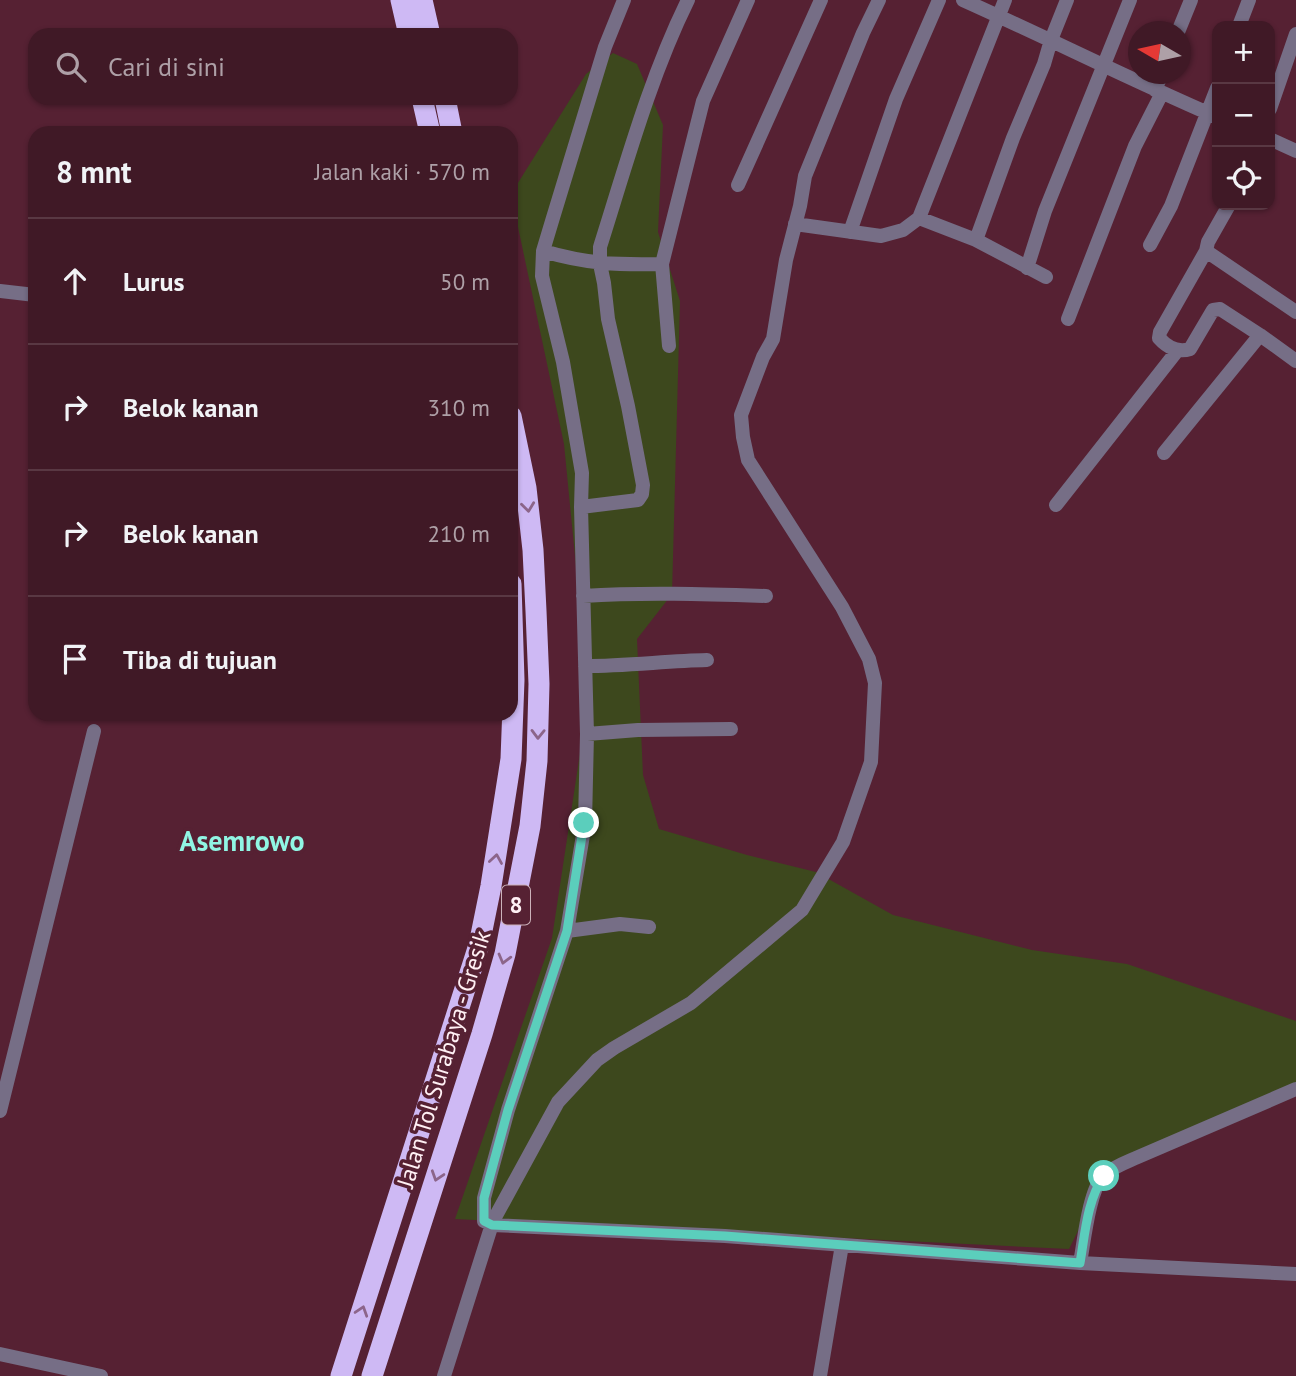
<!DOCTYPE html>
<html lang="id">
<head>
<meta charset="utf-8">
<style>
	body { margin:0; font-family:"PT Sans",sans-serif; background:#4b2632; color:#f1f3f6 }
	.controls { position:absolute; right:21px; top:21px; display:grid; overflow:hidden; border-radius:14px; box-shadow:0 2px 5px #0004 }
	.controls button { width:63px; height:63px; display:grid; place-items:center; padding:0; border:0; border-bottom:2px solid #593843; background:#401926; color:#f1f3f6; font:35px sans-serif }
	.compass { position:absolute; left:1128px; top:21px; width:63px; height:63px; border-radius:50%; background:#401926; box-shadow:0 2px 5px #0004; rotate:279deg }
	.stop { position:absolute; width:21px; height:21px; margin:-16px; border:5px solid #5bcebc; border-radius:50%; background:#fff }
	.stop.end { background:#5bcebc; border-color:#fff; box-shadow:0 2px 7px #0008 }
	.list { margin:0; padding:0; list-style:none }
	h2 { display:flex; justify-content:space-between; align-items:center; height:91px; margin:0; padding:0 28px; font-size:30px }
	h2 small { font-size:23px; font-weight:400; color:#aea0a7 }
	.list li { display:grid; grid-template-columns:46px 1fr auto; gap:21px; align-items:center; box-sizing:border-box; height:126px; padding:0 28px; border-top:2px solid #593843 }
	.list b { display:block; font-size:26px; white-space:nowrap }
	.list em { font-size:23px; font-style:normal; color:#aea0a7 }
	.icon { flex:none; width:38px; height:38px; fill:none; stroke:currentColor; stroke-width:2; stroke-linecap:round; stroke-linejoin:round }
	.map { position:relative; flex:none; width:1296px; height:1376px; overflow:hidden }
	.search { position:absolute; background:#401926; box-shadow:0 2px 5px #0004; left:28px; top:28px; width:490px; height:77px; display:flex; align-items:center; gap:18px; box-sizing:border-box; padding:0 24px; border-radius:21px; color:#aea0a7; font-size:26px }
	.panel { position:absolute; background:#401926; box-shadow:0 2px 5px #0004; left:28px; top:126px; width:490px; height:595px; border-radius:21px }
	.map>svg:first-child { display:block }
	.green { fill:#3d481d }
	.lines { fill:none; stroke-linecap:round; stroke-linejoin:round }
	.minor { stroke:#766e86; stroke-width:14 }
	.highway { stroke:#ceb9f4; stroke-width:21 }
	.oneway { stroke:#8c658a }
	.route { stroke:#5bcebc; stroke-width:9 }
	.labels { text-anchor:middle; stroke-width:7; stroke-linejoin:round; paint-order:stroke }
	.shield { fill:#562133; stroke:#ccb2ba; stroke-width:2 }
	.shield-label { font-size:23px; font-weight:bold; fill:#fff0f4 }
	.street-label { font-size:24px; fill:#fff0f4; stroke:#562133 }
	.quarter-label { font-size:28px; font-weight:bold; fill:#90f6e4; stroke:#562133 }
</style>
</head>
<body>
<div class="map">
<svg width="1296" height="1376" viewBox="0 0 1296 1376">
	<rect width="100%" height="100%" fill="#562133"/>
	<path class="green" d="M613 53 637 64 663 125 658 232 680 301 672 594 637 639 643 775 659 829 747 855 816 872 893 915 1032 950 1127 964 1296 1021V1091L1110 1167 1069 1249 455 1219 552 938 580 753V607L564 444 511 194 586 74Z"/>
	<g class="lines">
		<path class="minor" d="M624 0 605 47 552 221 543 251 542 276 563 362 582 473 581 507 587 734 585 823 567 931 508 1110 484 1198V1221L492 1225 725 1236 1080 1263 1296 1274
			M963 0C1048 38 1131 80 1217 117
			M1239 26 1249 0
			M1178 32 1191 0
			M1155 90 1162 74
			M1270 109 1296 34
			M1270 139 1296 151
			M738 185 821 0
			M1229 205 1208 242 1206 251 1296 312
			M919 218 1005 0
			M795 224 881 236 903 230 919 218 976 240 1046 277
			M850 232 896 99 939 0
			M976 240 1013 138 1044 64 1051 40 1067 0
			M1150 245 1171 206 1217 88
			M543 251C587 264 617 265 662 264
			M1206 251 1160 332 1159 338C1167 347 1178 353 1190 349L1213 310 1220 309 1260 335 1296 361
			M1027 268 1045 211 1130 0
			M0 291 35 295
			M1068 319 1135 146 1162 93
			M669 346 662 264 703 101 748 0
			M1164 453 1260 335
			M1056 505 1177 351
			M581 507 638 500 642 494 643 485 628 406 608 319 604 283 600 264V247C626 165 650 77 688 0
			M583 596C644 592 705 594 766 596
			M585 666C626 666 666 661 707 660
			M587 734 638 730 731 729
			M567 931 620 924 649 927
			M0 1111 94 731
			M1080 1263C1084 1242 1089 1191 1103 1176 1112 1167 1127 1162 1138 1157L1296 1089
			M0 1354 101 1376
			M444 1376 493 1221 558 1102 597 1060 614 1048 691 1003 802 910 843 842 871 762 875 683 869 659 842 607 748 460 743 437 741 415 763 357 773 339 786 260 800 206 805 176 863 33 879 0
			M820 1376 842 1245"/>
		<path class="highway" d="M401 0 409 35
			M422 0 430 35
			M422 98 430 133
			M445 98 452 133
			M341 1376 479 945 491 886 511 759 514 680 511 584
			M372 1376 482 1034 505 954 530 826 537 761 539 684 536 611 533 550 526 488 511 416"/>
	</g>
	<defs><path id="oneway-chevron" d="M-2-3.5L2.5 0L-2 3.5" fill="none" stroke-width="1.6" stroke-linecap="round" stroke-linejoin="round" transform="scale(1.75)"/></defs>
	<g class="oneway">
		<use href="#oneway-chevron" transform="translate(528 507) rotate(83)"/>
		<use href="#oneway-chevron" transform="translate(538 734) rotate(91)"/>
		<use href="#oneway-chevron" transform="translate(496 859) rotate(-81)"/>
		<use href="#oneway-chevron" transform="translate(504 959) rotate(105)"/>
		<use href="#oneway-chevron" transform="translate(437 1176) rotate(108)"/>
		<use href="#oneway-chevron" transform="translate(362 1311) rotate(-72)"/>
	</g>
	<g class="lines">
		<path class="route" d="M584 823 567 931 508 1110 484 1198V1221L492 1225 725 1236 1080 1263C1085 1234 1087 1200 1104 1176"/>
	</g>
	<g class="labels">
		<rect class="shield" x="502" y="885.5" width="28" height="39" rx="5"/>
		<g class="shield-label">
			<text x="516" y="913">8</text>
		</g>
		<g class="street-label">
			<text transform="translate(444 1059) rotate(-73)" y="8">Jalan Tol Surabaya - Gresik</text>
		</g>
		<g class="quarter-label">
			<text x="242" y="851">Asemrowo</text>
		</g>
	</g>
</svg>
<div class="controls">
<button>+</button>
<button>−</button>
<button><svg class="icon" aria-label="locate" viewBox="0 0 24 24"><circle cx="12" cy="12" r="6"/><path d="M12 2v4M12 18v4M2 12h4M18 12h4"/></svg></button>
</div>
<svg class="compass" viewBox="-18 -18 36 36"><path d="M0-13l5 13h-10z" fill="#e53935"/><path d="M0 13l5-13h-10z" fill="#aea0a7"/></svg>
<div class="stop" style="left:1104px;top:1176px"></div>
<div class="stop end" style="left:584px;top:823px"></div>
<div class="search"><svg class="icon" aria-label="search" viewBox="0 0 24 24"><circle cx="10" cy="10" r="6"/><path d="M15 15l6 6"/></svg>Cari di sini</div>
<section class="panel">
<h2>8 mnt<small>Jalan kaki · 570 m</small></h2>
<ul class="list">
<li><svg class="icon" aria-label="ahead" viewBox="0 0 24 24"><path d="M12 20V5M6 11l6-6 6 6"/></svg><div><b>Lurus</b></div><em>50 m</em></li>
<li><svg class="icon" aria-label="right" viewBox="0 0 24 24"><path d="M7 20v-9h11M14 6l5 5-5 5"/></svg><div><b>Belok kanan</b></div><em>310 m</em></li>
<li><svg class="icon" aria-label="right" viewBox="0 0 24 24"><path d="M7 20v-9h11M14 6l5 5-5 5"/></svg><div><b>Belok kanan</b></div><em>210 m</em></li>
<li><svg class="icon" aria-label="arrive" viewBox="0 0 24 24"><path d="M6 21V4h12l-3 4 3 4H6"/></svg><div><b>Tiba di tujuan</b></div></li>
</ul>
</section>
</div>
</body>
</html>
